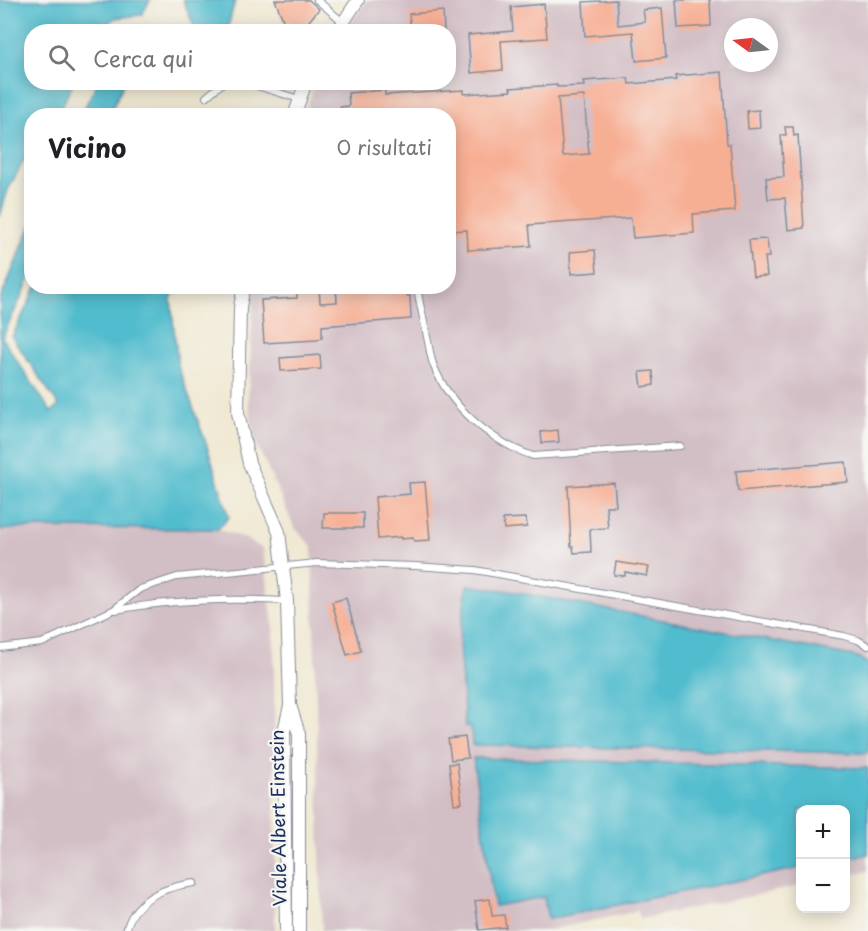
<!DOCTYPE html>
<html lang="it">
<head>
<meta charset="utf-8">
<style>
	body { margin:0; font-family:"Playpen Sans",sans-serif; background:#f2f2f2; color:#202124 }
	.controls { position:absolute; right:18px; bottom:18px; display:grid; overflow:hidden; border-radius:12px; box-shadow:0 3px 15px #0003 }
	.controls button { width:54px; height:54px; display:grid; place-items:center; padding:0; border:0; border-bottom:2px solid #e0e0e0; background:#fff; color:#202124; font:30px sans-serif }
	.compass { position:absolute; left:724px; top:18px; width:54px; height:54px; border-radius:50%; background:#fff; box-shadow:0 3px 15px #0003; rotate:285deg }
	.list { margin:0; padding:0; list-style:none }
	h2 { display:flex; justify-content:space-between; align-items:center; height:78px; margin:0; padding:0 24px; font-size:26px }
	h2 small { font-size:20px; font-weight:400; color:#757577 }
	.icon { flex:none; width:33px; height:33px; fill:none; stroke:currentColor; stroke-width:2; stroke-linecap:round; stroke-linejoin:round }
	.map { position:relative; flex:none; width:868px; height:931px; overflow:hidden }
	.search { position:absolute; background:#fff; box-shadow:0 3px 15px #0003; left:24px; top:24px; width:432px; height:66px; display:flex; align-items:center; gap:15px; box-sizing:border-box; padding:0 21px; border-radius:24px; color:#757577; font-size:22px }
	.panel { position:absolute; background:#fff; box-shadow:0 3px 15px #0003; left:24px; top:108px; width:432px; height:186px; border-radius:24px }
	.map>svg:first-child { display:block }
	.industrial { fill:#d2bec5; fill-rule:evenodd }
	.water { fill:#51bccd; stroke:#367696; stroke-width:1.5 }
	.building { fill:#f7af94; fill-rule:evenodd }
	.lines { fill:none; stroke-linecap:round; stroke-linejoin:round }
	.service-casing { stroke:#868c98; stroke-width:8 }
	.minor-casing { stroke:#868c98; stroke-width:14 }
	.service { stroke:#fff; stroke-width:6 }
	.minor { stroke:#fff; stroke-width:12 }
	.labels { text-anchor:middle; stroke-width:4.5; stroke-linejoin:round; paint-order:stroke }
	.street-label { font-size:18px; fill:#1b2f5e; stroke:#f6f6f2 }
</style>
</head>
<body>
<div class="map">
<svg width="868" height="931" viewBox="0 0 868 931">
	<rect width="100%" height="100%" fill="#f6f6f2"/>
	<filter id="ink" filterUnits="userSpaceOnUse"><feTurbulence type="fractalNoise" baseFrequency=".0167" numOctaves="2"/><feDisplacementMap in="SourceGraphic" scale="12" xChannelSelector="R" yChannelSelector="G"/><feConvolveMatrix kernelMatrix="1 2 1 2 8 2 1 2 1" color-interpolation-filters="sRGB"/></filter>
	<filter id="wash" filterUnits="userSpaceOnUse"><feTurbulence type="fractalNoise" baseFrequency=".008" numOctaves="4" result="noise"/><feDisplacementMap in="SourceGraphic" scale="24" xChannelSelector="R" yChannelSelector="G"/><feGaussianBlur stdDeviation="1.35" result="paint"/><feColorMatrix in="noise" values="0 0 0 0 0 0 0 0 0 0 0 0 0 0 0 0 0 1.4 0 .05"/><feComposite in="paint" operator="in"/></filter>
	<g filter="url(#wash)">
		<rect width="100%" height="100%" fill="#f0e8d1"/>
		<path class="industrial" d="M367 0H868V871L846 876V810H800V886L640 919 638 911 543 931H322L312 546 294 527 255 440 248 402 254 287 448 286V116L304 115 316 83 448 82V32L345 31ZM733 27H769V63H733Z
			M19 528 218 529 246 539 263 549 274 633 275 931H0V530Z"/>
		<path class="water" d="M0 0H150L142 15 115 18 97 31 32 32V82L73 83 58 115 32 116 31 147 8 190 0 216Z
			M183 0H235L227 31H196Z
			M97 83H124L109 115H81Z
			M31 225V276L2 338 51 412 59 406 12 337 36 287H175L171 300 178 366 207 446 229 517 218 529 19 528 0 530V300Z
			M467 585 510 591 858 657 868 664V753L472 745 471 727 465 726 459 642Z
			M473 758 868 768V854L846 859V810H800V868L548 919 544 897 494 906Z"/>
		<g id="blocks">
			<path class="building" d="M275 0H309L319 9 305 26 284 22Z
				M616 0 618 25 645 22 643 10 662 8 666 58 636 61 633 32 585 36 583 2Z
				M676 0H710L711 26 678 28Z
				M544 4 547 38 501 41 503 70 471 73 468 35 513 31 511 7Z
				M443 11 444 32H411L409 14Z
				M722 72 727 144H730L735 211 693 214 694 233 633 238 631 218 529 225 531 246 468 250 467 230 448 231V116H418L417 112 387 114V116H341L340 107 349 106 348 93 385 90V95L464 90V94L511 91 510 88 557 85V87L584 86 583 81 628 78 629 84 676 80 675 76ZM584 96 589 154 563 156 558 98Z
				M759 110 760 128 748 129 747 111Z
				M785 127H793L794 136 798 135 804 228 788 230 785 198 768 199 766 178 784 177 781 135H786Z
				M767 239 769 257H765L767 276 753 277 749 240Z
				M595 250 597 272 571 274 570 252Z
				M297 286H319L320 303 337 302 336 286H406L407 296H410L411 319 322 326V338L317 340 264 343 261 300 297 298Z
				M320 355 321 369 281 371 280 358Z
				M653 371 654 385 642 387 640 372Z
				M558 430 559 442 542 443 541 432Z
				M846 462 848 482 738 491 736 471Z
				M425 482 430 540 414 541 413 538 401 539V537L378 539 375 497 410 494 409 483Z
				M614 483 616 506H606L608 528 590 529 591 552 574 553 573 547H571L568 486Z
				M324 513H363V528H323Z
				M526 518 527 527 504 529 503 519Z
				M616 562 649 567 647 576 625 572V576L614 575Z
				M346 598 361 651 347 655 332 602Z
				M465 737 468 758 451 760 448 739Z
				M457 763 462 803 454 804 449 764Z
				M490 899 492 916 504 915 506 927 479 930 475 901Z"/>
		</g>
	</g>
	<g filter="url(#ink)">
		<use href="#blocks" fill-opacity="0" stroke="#868c98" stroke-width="1.5"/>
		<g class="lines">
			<g class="service-casing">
				<path id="service" d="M317 0 343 22
					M244 82 299 99
					M206 97 224 82
					M417 286C419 303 424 320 427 337 429 345 430 355 433 364 449 406 491 442 533 456L680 446
					M116 610C173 599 230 598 287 601
					M0 648 42 643 113 610 140 589 177 577 317 563 415 566 475 570 844 636 858 640 868 646
					M126 931C134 898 164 887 194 883"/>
			</g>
			<g class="minor-casing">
				<path id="minor" d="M337 32 358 0
					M294 116 306 82
					M244 286 240 307 238 413 249 463 279 532 287 601 290 705 299 734V931
					M286 931 284 731 290 706"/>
			</g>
			<use href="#service" class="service"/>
			<use href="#minor" class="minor"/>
		</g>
	</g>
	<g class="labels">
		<g class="street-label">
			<text transform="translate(279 818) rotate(-91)" y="6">Viale Albert Einstein</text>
		</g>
	</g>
</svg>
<div class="controls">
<button>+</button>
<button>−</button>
</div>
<svg class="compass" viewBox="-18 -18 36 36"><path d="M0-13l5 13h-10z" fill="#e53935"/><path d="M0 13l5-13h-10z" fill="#757577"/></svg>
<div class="search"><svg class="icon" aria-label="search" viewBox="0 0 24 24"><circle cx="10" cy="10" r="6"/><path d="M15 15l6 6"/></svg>Cerca qui</div>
<section class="panel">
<h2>Vicino<small>0 risultati</small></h2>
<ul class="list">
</ul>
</section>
</div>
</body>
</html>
